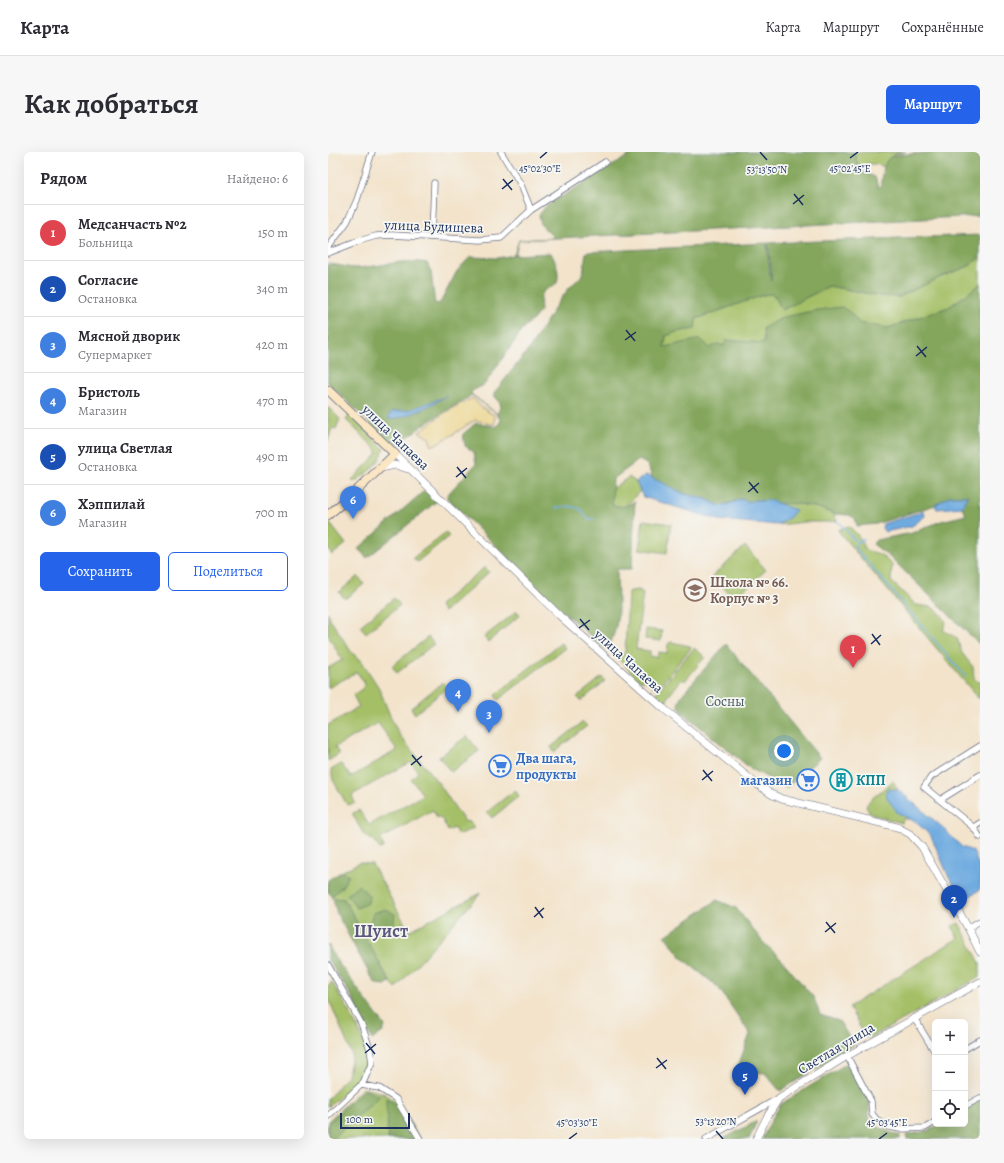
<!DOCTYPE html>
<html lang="ru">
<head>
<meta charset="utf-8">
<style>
	body { margin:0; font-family:Alegreya,serif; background:#f7f7f7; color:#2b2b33 }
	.controls { position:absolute; right:12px; bottom:12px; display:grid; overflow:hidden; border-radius:6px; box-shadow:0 4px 16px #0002 }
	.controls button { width:36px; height:36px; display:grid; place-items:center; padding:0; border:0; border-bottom:1px solid #e1e1e2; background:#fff; color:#2b2b33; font:20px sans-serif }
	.scale { position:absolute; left:12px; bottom:10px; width:70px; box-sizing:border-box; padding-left:4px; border:2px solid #1b2f5e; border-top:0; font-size:11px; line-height:14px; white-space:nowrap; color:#1b2f5e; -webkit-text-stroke:3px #f6f6f2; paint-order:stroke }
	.you { position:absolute; left:456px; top:599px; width:14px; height:14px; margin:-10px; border:3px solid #fff; border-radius:50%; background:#1a73e8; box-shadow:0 0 0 6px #1a73e833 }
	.badge { display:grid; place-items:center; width:26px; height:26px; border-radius:50%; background:#2563eb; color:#fff; font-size:13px; font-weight:700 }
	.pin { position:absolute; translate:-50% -33px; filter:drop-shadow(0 1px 2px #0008) }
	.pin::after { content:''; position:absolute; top:21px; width:14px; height:12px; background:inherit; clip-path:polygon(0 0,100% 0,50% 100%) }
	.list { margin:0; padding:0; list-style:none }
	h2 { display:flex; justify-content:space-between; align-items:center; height:52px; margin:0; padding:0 16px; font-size:17px }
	h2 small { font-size:13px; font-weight:400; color:#7c7c81 }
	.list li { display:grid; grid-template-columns:26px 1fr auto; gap:12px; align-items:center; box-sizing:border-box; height:56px; padding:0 16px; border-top:1px solid #e1e1e2 }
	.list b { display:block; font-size:15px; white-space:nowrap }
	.list p { margin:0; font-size:13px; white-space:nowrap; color:#7c7c81 }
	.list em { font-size:13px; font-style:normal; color:#7c7c81 }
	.actions { display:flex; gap:8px; padding:12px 16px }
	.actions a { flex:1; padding:9px 0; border:1px solid #2563eb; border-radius:6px; text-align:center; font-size:14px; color:#2563eb }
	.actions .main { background:#2563eb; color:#fff }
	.icon { flex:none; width:22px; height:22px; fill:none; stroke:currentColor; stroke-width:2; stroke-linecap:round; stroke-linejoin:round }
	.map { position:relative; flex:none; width:652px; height:987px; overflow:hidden; border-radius:6px }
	header { display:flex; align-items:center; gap:24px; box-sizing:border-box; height:56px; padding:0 20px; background:#fff; border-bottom:1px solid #e1e1e2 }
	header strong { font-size:19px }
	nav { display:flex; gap:22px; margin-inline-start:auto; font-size:14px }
	.intro { display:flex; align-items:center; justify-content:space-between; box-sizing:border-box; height:96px; padding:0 24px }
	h1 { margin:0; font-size:28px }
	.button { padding:10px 18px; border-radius:6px; background:#2563eb; color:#fff; font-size:14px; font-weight:700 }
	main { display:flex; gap:24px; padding:0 24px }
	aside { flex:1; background:#fff; border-radius:6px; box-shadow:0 4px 16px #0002 }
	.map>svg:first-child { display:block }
	.green { fill:#a4bf66; stroke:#607762 }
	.forest { fill:#83a65b; stroke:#4f6a5c }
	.sand { fill:#eeda9e; stroke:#84847e }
	.water { fill:#6fabe0; stroke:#456d9f }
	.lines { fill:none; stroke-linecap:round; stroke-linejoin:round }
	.stream { stroke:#6fabe0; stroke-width:1.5 }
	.minor-casing { stroke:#676e84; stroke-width:7 }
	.tertiary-casing { stroke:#676e84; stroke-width:8 }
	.secondary-casing { stroke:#676e84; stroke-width:10 }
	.minor { stroke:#fff; stroke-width:5.5 }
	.tertiary { stroke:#fff; stroke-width:7 }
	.secondary { stroke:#fbe6c3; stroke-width:8 }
	.ticks { fill:none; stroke:#1b2f5e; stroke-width:1.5 }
	.labels { text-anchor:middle; stroke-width:3.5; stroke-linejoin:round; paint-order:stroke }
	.street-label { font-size:14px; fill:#1b2f5e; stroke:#f6f6f2 }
	.education-label { font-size:14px; font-weight:bold; fill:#785e54; stroke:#f6f6f2; text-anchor:start }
	.park-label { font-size:14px; fill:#445a60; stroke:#f6f6f2 }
	.shop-label { font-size:14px; font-weight:bold; fill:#366cbe; stroke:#f6f6f2; text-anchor:start }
	.culture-label { font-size:14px; font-weight:bold; fill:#0d838f; stroke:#f6f6f2; text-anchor:start }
	.district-label { font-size:18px; font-weight:bold; fill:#5b577d; stroke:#f6f6f2 }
	.ticks-label { font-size:10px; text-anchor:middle; fill:#1b2f5e; stroke:#f6f6f2; stroke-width:3.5; stroke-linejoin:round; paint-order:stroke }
</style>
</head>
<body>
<header>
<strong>Карта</strong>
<nav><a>Карта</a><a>Маршрут</a><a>Сохранённые</a></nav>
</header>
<div class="intro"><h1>Как добраться</h1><a class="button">Маршрут</a></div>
<main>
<aside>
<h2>Рядом<small>Найдено: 6</small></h2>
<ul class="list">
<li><span class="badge" style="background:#e0444e">1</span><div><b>Медсанчасть №2</b><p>Больница</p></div><em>150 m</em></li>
<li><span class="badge" style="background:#1a4fb4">2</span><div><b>Согласие</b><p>Остановка</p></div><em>340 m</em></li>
<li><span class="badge" style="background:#3f7fe0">3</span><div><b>Мясной дворик</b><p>Супермаркет</p></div><em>420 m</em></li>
<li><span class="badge" style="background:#3f7fe0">4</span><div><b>Бристоль</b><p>Магазин</p></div><em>470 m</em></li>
<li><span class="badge" style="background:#1a4fb4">5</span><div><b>улица Светлая</b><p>Остановка</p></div><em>490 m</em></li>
<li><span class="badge" style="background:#3f7fe0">6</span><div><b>Хэппилай</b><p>Магазин</p></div><em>700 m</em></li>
</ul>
<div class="actions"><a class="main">Сохранить</a><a>Поделиться</a></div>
</aside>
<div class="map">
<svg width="652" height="987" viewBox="0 0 652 987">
	<rect width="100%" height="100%" fill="#f6f6f2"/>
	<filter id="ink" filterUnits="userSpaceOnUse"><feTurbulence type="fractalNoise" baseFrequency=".025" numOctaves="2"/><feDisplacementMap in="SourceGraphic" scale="8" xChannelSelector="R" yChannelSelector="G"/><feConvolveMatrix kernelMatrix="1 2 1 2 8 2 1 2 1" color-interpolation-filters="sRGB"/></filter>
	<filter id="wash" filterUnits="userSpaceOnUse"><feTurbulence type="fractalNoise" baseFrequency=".012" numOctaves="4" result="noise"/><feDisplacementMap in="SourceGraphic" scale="16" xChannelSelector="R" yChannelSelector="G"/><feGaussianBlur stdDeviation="0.9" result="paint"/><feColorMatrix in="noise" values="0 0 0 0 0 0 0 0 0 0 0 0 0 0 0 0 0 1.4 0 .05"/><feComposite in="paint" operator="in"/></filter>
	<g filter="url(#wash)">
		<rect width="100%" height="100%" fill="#f3e3cb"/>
		<path class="green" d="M526 0H578C565 3 562 2 557 15L548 12H539L532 19Z
			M652 105V131L647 136 621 155 560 176 436 191 399 189 395 194 390 192 382 196 336 195 338 184 348 180 367 177 368 167 435 143 443 142 447 144 454 158 501 134 552 144 571 145 613 125 641 114Z
			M0 255 12 267 8 277 4 276 0 289Z
			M22 262 56 297C51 314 40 320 26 330L24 328 49 302V298L18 268Z
			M301 325 308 330 312 339 300 352 291 357 271 379 284 337Z
			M413 334 471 352 491 356 506 362 509 369 500 370H477L450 373 462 365 468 358 445 351Z
			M315 368 343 372 339 401 311 397Z
			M0 369 18 392 4 403 0 396Z
			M520 374C528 380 535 388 537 398L552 402 564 413 563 429 588 453 604 455 614 463 618 471 615 478 629 486 634 501 645 515 646 526 650 530 652 529 651 547 511 380 510 378Z
			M118 380 121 384 89 410 85 406Z
			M417 394 438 418 406 447 385 424Z
			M157 415 161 420 116 460 111 453Z
			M30 424 36 432 17 447 11 440Z
			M311 438 315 441 308 497 322 499V504L329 505 331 500 339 501 340 492 343 490 362 494 363 496 329 537C324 535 321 530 316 528L314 529 310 527 290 507 297 500 300 440 302 439Z
			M66 446 72 453 38 481 32 474Z
			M189 459 192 463 160 490 156 485Z
			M0 460 2 467 24 501 33 508 51 536 63 566 72 584 112 633 136 669 142 670 146 676 130 683 126 676 120 679 114 667 109 666 105 658 52 687 56 695 52 697 46 689 36 683 25 663V661L31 658 41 673 95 643 83 627 90 620 83 610 24 643 27 651 19 653 5 628 3 618 13 612 23 625 69 598 50 571 7 595 11 602 0 609V573L31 555 25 543 34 537 37 532 29 520 0 536V516L14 508 0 483Z
			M318 477 334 479 333 489 317 487Z
			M100 485 106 492 69 521 64 514Z
			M233 491 237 496 170 548 167 543Z
			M366 496 376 504V506L357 529 354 527 339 546 340 548 338 550H335L328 543 329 540Z
			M274 525 277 529 253 549 249 545Z
			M115 530 120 535 87 562 83 556Z
			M255 570 259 574 226 600 223 595Z
			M139 584 151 599 123 620 111 605Z
			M565 629 570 638 566 637 562 648C566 656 573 664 583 667H575L574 671 552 665 541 660 538 654 542 648Z
			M187 638 191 644 164 666 159 660Z
			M32 710 39 712H44L81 779 153 741 68 836 62 830 16 747 5 746 4 744 13 736 21 723 13 720Z
			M631 771 652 811V825L542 886 538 885 536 883 521 855 630 786 624 774Z
			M4 830C14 848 39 887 40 906 40 911 36 919 34 923 29 933 9 947 0 955V947L20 923 24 903 0 845V833Z
			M35 936C42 938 50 939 57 942 73 950 82 972 92 987H0V969Z"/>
		<path class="forest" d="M307 0H526L532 19 547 25 550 35H552C554 26 554 14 561 6 568 0 637 0 652 0V64L191 88 187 103 223 101C228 111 232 119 229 131 215 140 211 139 213 158L205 168 197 174 156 233 144 239 143 242 169 262 173 254 171 249 166 244V241L204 193 229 152 241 136 255 122 258 100 439 91 443 129V116L440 91 652 83V105L641 114 613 125 571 145 552 144 501 134 454 158 447 144 443 142 435 143 368 167 367 177 348 180 338 184 336 195 373 187 382 196 390 192 395 194 399 188 436 191 435 176 456 165 489 158 514 155 524 162 531 171 560 176 621 155 647 136 652 131V493L564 407 545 392 548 388 584 381 613 369 638 363 634 355 640 344H622L607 353 548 372 529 374 527 366 521 363 506 362 491 356 471 352 445 351 441 348 434 349 427 348 421 350 413 347 392 354 378 347 357 342 324 326 320 313 311 308 285 327 284 353 297 355 307 349 304 417H289C289 444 295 475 278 497L233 458 119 346V343L148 312 146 300 137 294 135 282 148 271 168 275 173 269 169 262 144 243 98 271 69 293H65L0 231V112C9 112 19 116 28 116 52 115 75 106 99 111L103 120 107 152 112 151 129 119 142 105 169 106 186 103 191 88 226 86 213 73 211 63 218 54Z
			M97 338 109 349 39 406 30 397Z
			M398 492 492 606 458 636 422 616 354 560 350 552 353 544Z
			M13 720 21 723 13 736 4 744 0 740V728Z
			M31 733 41 744 40 751 29 756 19 743Z
			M5 746 16 747 62 830 57 833 48 832 42 823 9 762Z
			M389 748 408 756 435 790 452 806 480 839 486 846 492 863 511 869 526 893 452 939 437 921 425 920 418 925 410 914 422 882 390 835 355 807 337 784Z
			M57 757 67 762 66 771 59 779 48 776 40 778 45 761Z
			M0 792 6 805 57 874 55 880 44 888 24 845 0 808Z
			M518 912C524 918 539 940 541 949 543 954 539 961 542 967 547 976 563 980 572 984V987H434L445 965 453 952Z
			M36 938 52 944 4 987H0V971Z
			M58 946 70 954 90 987H60Z
			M652 948V987H579L578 983 599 979 612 972H637V957Z
			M429 969 421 987H395Z"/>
		<path class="sand" d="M145 246 153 255 167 264 166 273 147 268 121 285 104 294 101 286 91 280C107 267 125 254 145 246Z"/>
		<path class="water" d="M119 244C105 252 75 268 60 267L63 260 81 258Z
			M318 323 357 342 378 347 392 354 404 351 413 347 421 350 427 348 434 349 441 348 468 358 462 365 450 373 391 368 315 345 308 330Z
			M622 344H640L634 355 609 357 607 353Z
			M596 359 597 364 584 374 557 380 554 376 555 372Z
			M561 637 570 638 613 674 634 695 645 699 652 717V737L651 738 638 747 635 748 620 723 603 684 588 670 570 661 559 646 558 639Z"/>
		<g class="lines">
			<path class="stream" d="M228 356C235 354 249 353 254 359 256 361 258 364 260 367H266
				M509 369C517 375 521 385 530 390L535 387
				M530 390 526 394 530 399 638 525"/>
		</g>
	</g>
	<g filter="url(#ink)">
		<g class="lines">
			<g class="minor-casing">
				<path id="minor" d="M173 0 193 33 203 58
					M104 85 106 31
					M0 96 19 70 29 48 44 0
					M0 101 31 89 48 84 64 83 152 88 173 86 203 58 277 10
					M652 594 603 625 596 635 645 675 652 685
					M612 648 652 623
					M646 675 652 671
					M640 776 652 769
					M0 813 33 871 42 897 44 910 35 931 0 964
					M586 866 607 900
					M637 897 652 888
					M519 904 543 949 544 962 549 968 557 974 572 977 597 976 607 970
					M33 933 51 936 68 947 92 987
					M637 954 652 946
					M378 987 451 946"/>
			</g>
			<g class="tertiary-casing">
				<path id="tertiary" d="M67 302 232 464 335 556 426 630 443 642 454 647 569 675 582 682 594 695 640 776 652 800
					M53 316 67 313 80 317
					M428 987 439 965 451 946 519 904 652 830"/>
			</g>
			<g class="secondary-casing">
				<path id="secondary" d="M0 238 67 302 26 341 0 363"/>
			</g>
			<use href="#minor" class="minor"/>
			<use href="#tertiary" class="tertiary"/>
			<use href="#secondary" class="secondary"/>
		</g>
	</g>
	<path class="ticks" d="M432 0 439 8M212 6 219 0M522 6 530 0M175 27 184 38M174 37 185 28M466 42 475 53M465 52 476 43M298 178 307 189M297 188 308 180M589 194 598 205M588 204 599 195M129 315 138 326M128 325 139 316M421 330 430 341M420 340 431 331M252 467 261 478M251 476 262 468M544 482 552 493M543 492 553 483M84 603 93 614M83 613 94 604M375 618 384 629M374 628 385 619M207 755 215 766M206 765 216 756M498 770 507 781M497 780 508 771M38 891 47 902M37 901 48 892M329 906 338 917M328 916 339 908M388 979 395 987M241 987 249 981M551 987 559 981"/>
	<defs>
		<g id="school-ring" transform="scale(1.15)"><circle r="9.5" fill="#f6f6f2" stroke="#8d6e63" stroke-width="1.5"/><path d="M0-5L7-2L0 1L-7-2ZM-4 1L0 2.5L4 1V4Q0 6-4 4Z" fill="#8d6e63"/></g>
		<g id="supermarket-ring" transform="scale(1.15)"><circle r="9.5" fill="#f6f6f2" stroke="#3f7fe0" stroke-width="1.5"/><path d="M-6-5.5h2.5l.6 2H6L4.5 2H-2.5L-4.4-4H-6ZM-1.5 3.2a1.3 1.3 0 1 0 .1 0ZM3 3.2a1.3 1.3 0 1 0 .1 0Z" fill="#3f7fe0"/></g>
		<g id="building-ring" transform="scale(1.15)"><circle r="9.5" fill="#f6f6f2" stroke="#0f9aa8" stroke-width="1.5"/><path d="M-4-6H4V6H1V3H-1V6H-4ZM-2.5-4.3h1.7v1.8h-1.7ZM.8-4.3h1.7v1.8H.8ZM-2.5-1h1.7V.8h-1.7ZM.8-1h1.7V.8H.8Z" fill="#0f9aa8"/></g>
	</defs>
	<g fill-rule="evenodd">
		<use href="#school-ring" x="367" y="438"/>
		<use href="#supermarket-ring" x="172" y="614"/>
		<use href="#supermarket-ring" x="480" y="628"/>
		<use href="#building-ring" x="513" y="628"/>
	</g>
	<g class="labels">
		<g class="street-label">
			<text transform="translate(106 74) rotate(2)" y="5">улица Будищева</text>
			<text transform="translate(68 285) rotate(44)" y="5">улица Чапаева</text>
			<text transform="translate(301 509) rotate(42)" y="5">улица Чапаева</text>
			<text transform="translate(508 896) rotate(-31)" y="5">Светлая улица</text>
		</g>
		<g class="education-label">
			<text x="382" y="435">Школа № 66.<tspan x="382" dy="16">Корпус № 3</tspan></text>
		</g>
		<g class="park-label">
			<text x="397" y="554">Сосны</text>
		</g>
		<g class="shop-label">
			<text x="188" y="611">Два шага,<tspan x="188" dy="16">продукты</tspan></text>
			<text x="464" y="633" text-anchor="end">магазин</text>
		</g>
		<g class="culture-label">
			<text x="528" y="633">КПП</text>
		</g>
		<g class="district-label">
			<text x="53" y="785">Шуист</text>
		</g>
	</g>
	<g class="ticks-label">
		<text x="212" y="20">45°02'30"E</text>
		<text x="522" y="20">45°02'45"E</text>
		<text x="439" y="21">53°13'50"N</text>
		<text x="388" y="973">53°13'20"N</text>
		<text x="249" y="974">45°03'30"E</text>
		<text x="559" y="974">45°03'45"E</text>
	</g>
</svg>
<div class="controls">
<button>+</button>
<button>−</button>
<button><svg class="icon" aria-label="locate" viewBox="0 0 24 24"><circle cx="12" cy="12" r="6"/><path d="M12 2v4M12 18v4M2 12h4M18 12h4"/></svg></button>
</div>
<div class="scale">100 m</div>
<div class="you"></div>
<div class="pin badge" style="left:525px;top:516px;background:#e0444e">1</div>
<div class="pin badge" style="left:626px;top:766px;background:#1a4fb4">2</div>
<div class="pin badge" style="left:161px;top:581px;background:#3f7fe0">3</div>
<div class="pin badge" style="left:130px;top:560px;background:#3f7fe0">4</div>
<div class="pin badge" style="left:417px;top:943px;background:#1a4fb4">5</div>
<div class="pin badge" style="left:25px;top:367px;background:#3f7fe0">6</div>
</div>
</main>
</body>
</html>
